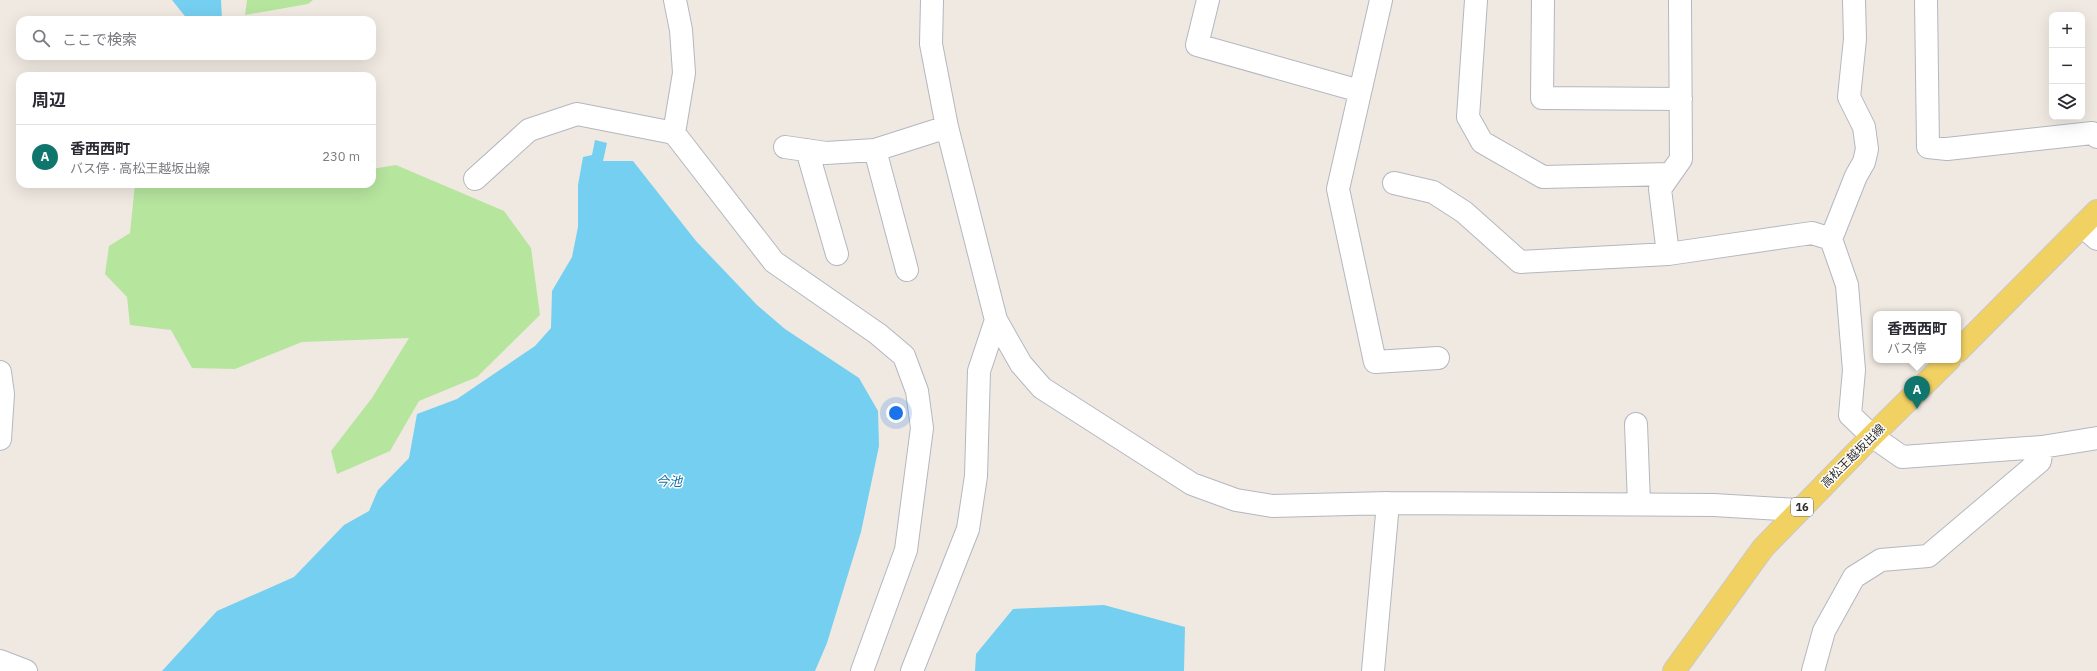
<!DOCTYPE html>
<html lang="ja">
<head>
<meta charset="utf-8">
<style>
	body { margin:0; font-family:"IBM Plex Sans","Noto Sans JP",sans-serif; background:#f2f2f3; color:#2b2b33 }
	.controls { position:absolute; right:12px; top:12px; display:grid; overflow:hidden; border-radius:8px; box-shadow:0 4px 16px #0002 }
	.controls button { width:36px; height:36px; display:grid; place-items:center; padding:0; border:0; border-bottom:1px solid #e1e1e2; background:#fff; color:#2b2b33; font:20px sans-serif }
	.you { position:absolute; left:896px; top:413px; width:14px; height:14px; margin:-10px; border:3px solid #fff; border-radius:50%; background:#1a73e8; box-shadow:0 0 0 6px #1a73e833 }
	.badge { display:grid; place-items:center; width:26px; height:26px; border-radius:50%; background:#0f766e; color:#fff; font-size:13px; font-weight:700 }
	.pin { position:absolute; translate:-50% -33px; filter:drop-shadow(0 1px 2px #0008) }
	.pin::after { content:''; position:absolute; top:21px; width:14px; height:12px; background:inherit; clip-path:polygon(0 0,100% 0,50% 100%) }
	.popup { position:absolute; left:1873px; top:311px; width:88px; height:52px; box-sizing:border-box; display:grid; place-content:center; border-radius:8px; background:#fff; filter:drop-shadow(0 1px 3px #0005); font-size:13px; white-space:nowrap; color:#7c7c81 }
	.popup b { font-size:15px; color:#2b2b33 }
	.popup::after { content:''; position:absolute; left:50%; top:100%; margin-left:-8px; border:8px solid transparent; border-top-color:#fff }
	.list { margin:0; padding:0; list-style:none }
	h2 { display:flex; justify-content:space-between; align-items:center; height:52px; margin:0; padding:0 16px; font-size:17px }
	h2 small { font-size:13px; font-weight:400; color:#7c7c81 }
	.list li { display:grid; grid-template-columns:26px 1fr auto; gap:12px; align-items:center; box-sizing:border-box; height:64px; padding:0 16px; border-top:1px solid #e1e1e2 }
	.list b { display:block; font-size:15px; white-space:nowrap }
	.list p { margin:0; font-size:13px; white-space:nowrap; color:#7c7c81 }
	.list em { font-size:13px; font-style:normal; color:#7c7c81 }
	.icon { flex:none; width:22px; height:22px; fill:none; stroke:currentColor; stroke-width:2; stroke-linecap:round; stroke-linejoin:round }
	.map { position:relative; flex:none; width:2097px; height:671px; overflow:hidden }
	.search { position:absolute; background:#fff; box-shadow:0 4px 16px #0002; left:16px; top:16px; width:360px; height:44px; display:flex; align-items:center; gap:10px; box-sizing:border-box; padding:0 14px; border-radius:12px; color:#7c7c81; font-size:15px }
	.panel { position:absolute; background:#fff; box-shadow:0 4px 16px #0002; left:16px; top:72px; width:360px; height:116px; border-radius:12px }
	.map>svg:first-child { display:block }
	.green { fill:#b6e59e }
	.water { fill:#75cff0 }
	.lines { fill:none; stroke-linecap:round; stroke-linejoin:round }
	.minor-casing { stroke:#b4b7c1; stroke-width:24 }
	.major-casing { stroke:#c9c9c9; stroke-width:24 }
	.minor { stroke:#fff; stroke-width:22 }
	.major { stroke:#f2d163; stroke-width:22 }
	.labels { text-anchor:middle; stroke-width:3; stroke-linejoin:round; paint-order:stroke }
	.shield { fill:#fff; stroke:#6d6d6d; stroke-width:1 }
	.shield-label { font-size:11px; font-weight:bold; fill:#2e2e2e }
	.street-label { font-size:12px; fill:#2e2e2e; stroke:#fff }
	.water-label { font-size:13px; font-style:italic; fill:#0d6fa3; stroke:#fff }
</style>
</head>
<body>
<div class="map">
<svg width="2097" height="671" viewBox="0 0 2097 671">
	<rect width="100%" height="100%" fill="#efe9e1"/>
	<path class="green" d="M247 0H313L308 4 245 15Z
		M396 165 504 211 531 248 540 315 477 377 419 401 390 451 337 474 331 451 372 398 409 338 302 342 235 369 192 368 171 330 130 325 127 297 105 274 109 246 130 233 135 184H372V169Z"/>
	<path class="water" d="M172 0H221L222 20H188Z
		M595 140 607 143 603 161H633L696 241 757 305 785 329 859 378 878 411 879 446 861 532 827 643 815 671H162L217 611 294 577 344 525 369 511 378 490 409 458 417 414 457 399 535 346 551 328 552 291 572 257 578 227V185L583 157 592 155Z
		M1104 605 1185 627 1184 671H975L976 654 1013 609Z"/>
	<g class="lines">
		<g class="minor-casing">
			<path id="minor" d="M675 0 681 30 684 73 674 133 774 262 878 334 904 356 917 391 922 428 906 550 862 671
				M932 0 931 44 947 127 996 320 1021 364 1042 388 1192 484 1236 500 1272 506 1388 503 1714 505 1798 510
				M1208 0 1197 45 1360 91
				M1381 0 1338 189 1375 362 1438 358
				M1476 0 1468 117 1482 142 1543 177 1670 174
				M1543 0 1542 98 1681 99
				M1926 0 1928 147 1947 149 2092 133 2097 137
				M785 147 826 153 875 150 947 127
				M807 150 837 254
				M875 150 907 270
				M475 179 529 130 577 114 674 133
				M1394 183 1433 192 1464 212 1520 262 1668 254 1812 233 1831 239 1847 285 1854 370 1850 415 1872 436 1902 457 2042 447 2097 438
				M2082 226 2097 239
				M1831 239 1856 176 1864 162 1867 149 1864 127 1849 97 1855 39 1854 0
				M1668 254 1660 189 1681 159 1680 0
				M0 372 3 394 0 439
				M1636 424 1639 504
				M0 661 26 671
				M912 671 968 529 976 476 979 371 996 320
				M1373 671 1388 503
				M1813 671 1824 631 1854 577 1881 560 1928 556 2040 461 2042 447"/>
		</g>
		<g class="major-casing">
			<path id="major" d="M1958 351 2097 211
				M1674 671 1763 548 1872 436 1949 360"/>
		</g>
		<use href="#minor" class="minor"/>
		<use href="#major" class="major"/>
	</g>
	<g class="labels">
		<rect class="shield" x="1791" y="498" width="22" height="18" rx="3"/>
		<g class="shield-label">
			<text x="1802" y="511">16</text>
		</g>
		<g class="street-label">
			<text transform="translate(1853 456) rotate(-45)" y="4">高松王越坂出線</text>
		</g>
		<g class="water-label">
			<text x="669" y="486">今池</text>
		</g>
	</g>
</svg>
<div class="controls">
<button>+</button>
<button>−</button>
<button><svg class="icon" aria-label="layers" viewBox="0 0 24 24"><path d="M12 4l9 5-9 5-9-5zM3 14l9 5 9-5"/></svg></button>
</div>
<div class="you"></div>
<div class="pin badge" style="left:1917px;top:409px">A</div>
<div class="popup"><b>香西西町</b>バス停</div>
<div class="search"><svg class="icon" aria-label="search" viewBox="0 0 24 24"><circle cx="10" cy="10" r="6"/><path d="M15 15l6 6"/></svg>ここで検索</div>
<section class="panel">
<h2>周辺<small></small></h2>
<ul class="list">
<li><span class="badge">A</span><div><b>香西西町</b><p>バス停 · 高松王越坂出線</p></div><em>230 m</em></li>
</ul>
</section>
</div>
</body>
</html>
